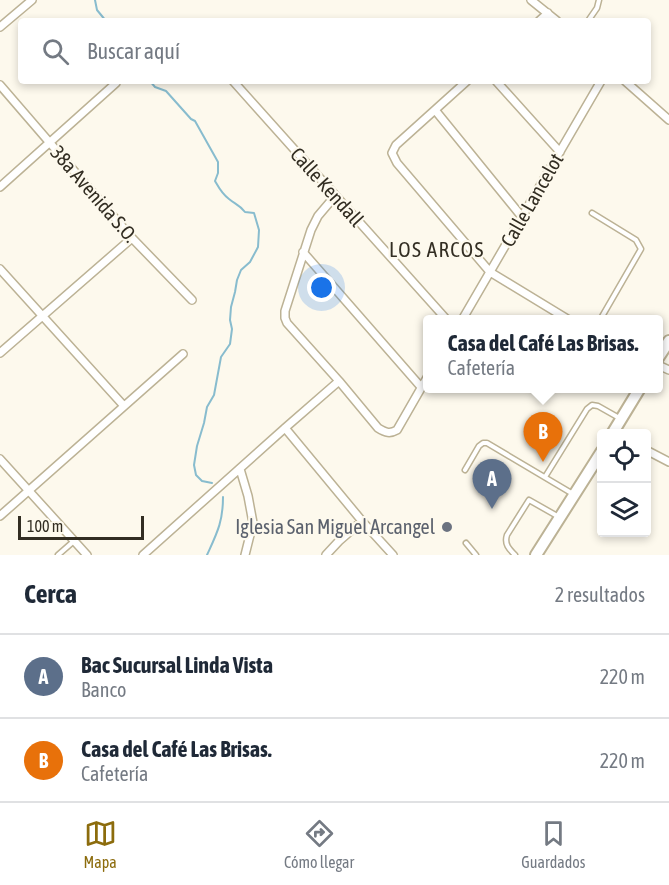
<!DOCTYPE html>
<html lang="es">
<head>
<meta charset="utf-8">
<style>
	body { margin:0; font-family:"Asap Condensed",sans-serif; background:#f6f6f7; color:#1f2937 }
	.controls { position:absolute; right:18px; bottom:18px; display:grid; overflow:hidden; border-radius:6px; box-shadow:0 3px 9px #0003 }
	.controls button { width:54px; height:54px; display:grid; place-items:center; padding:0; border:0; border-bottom:2px solid #e0e1e3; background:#fff; color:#1f2937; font:30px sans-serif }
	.scale { position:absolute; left:18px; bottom:15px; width:126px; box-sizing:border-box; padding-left:6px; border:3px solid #322d22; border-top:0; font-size:16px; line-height:21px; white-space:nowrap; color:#322d22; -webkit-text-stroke:4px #fdf9ed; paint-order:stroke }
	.you { position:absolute; left:322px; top:288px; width:21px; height:21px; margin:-15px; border:4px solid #fff; border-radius:50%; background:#1a73e8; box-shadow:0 0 0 9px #1a73e833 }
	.badge { display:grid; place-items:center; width:39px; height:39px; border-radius:50%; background:#8c6c0d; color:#fff; font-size:20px; font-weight:700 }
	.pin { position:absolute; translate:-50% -50px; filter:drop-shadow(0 2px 3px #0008) }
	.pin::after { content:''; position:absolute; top:32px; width:21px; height:18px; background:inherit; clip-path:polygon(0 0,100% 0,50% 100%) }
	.popup { position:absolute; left:423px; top:315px; width:240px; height:78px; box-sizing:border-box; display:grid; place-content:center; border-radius:6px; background:#fff; filter:drop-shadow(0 2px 4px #0005); font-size:20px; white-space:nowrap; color:#747a83 }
	.popup b { font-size:22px; color:#1f2937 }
	.popup::after { content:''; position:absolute; left:50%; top:100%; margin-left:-12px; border:12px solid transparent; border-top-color:#fff }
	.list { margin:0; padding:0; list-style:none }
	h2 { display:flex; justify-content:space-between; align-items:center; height:78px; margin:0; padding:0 24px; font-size:26px }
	h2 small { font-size:20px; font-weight:400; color:#747a83 }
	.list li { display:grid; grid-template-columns:39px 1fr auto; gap:18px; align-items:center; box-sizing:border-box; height:84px; padding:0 24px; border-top:2px solid #e0e1e3 }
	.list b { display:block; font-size:22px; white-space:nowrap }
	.list p { margin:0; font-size:20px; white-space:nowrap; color:#747a83 }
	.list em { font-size:20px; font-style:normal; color:#747a83 }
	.icon { flex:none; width:33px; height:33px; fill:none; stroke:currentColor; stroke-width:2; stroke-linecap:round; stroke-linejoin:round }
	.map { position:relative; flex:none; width:669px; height:555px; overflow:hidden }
	.search { position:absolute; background:#fff; box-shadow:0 3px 9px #0003; left:18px; right:18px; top:18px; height:66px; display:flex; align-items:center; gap:15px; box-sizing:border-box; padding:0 21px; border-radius:6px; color:#747a83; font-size:22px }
	.sheet { height:246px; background:#fff }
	nav { display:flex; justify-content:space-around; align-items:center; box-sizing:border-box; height:84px; border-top:2px solid #e0e1e3; background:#fff; font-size:16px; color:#747a83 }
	nav a { display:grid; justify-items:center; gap:3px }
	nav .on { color:#8c6c0d }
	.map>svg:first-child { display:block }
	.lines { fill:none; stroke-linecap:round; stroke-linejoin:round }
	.stream { stroke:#88bcce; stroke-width:2 }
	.service-casing { stroke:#bcb295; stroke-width:7 }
	.minor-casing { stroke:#bcb295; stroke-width:10 }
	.primary-casing { stroke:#bcb295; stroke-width:14 }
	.service { stroke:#fff; stroke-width:4 }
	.minor { stroke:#fff; stroke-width:7 }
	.primary { stroke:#fff; stroke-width:10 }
	.worship-dot { fill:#6b7280; stroke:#fdf9ed; stroke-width:2 }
	.labels { text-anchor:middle; stroke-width:4.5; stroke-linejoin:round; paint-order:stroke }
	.street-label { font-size:20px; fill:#322d22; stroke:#fdf9ed }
	.worship-label { font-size:20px; fill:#5b616d; stroke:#fdf9ed; text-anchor:end }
	.neighbourhood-label { font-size:21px; letter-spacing:1.5px; fill:#322d22; stroke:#fdf9ed }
</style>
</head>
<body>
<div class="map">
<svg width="669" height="555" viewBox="0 0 669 555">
	<rect width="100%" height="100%" fill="#fdf9ed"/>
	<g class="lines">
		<path class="stream" d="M95 0 97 10 106 21
			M150 81 155 87 166 91 191 119 195 121 218 162V173L215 181C219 188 222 194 229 199 235 204 240 205 245 212L254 213 259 230 258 247 250 262 241 270 237 280 235 292 231 307 230 320 232 329 230 344 221 357 214 395 207 407 204 423 197 446 194 465 196 475 202 481 212 483
			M207 555C217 533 223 522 223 497"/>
		<g class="service-casing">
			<path id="service" d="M588 21 597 8 599 0
				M592 213 636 240 641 249 600 320
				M465 470 479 446 483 443H487L573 494
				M545 477 587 409 592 405 598 406 621 419
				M466 543 476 555
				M58 555 74 541
				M515 555C509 549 504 544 507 535L529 500 559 517"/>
		</g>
		<g class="minor-casing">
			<path id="minor" d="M531 0 557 21
				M539 21 548 13
				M0 27 32 0
				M233 81 447 320
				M467 81 396 145 392 153 397 163 490 272 569 320
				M496 81 560 152
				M625 81 669 120
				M0 85 132 238 192 300
				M435 110 522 217
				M0 187 116 83
				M335 196 318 216 311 230 285 311V318L287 323 339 381 378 428C386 433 390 434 397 430L428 376
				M303 252 421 387
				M0 269 124 406
				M462 320 601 81
				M0 353 132 238
				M658 365 669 370
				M285 428 362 521 393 555
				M646 450 669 462
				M0 459 87 555
				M240 469 248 496 253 523 245 555
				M0 516 183 354
				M143 555 285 428 339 381
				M326 555 339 541 362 521"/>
		</g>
		<g class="primary-casing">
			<path id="primary" d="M658 358 669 341
				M612 434 640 388
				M536 555 602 451"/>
		</g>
		<use href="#service" class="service"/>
		<use href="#minor" class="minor"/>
		<use href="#primary" class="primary"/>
	</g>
	<circle class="worship-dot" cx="447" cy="527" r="6"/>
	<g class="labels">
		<g class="street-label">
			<text transform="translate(327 187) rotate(48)" y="7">Calle Kendall</text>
			<text transform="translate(94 194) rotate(49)" y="7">38a Avenida S.O.</text>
			<text transform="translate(532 200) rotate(-60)" y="7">Calle Lancelot</text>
		</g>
		<g class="worship-label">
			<text x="435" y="534">Iglesia San Miguel Arcangel</text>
		</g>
		<g class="neighbourhood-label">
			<text x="437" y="257">LOS ARCOS</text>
		</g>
	</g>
</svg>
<div class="controls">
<button><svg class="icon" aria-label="locate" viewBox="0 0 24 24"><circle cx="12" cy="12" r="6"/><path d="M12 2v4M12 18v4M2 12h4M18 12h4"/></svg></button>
<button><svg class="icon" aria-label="layers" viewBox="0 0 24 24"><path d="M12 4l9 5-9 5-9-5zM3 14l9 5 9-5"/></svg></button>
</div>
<div class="scale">100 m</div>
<div class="you"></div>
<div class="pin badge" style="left:492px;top:509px;background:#5c6f8a">A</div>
<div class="pin badge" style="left:543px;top:462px;background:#e8710a">B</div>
<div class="popup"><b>Casa del Café Las Brisas.</b>Cafetería</div>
<div class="search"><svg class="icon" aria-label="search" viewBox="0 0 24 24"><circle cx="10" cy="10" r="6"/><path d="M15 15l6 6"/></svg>Buscar aquí</div>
</div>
<section class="sheet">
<h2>Cerca<small>2 resultados</small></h2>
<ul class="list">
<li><span class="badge" style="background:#5c6f8a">A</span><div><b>Bac Sucursal Linda Vista</b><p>Banco</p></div><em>220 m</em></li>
<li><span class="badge" style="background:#e8710a">B</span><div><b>Casa del Café Las Brisas.</b><p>Cafetería</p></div><em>220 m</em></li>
</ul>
</section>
<nav>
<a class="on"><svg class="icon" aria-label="map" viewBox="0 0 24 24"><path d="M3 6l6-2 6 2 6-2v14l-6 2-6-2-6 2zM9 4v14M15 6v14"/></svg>Mapa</a>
<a><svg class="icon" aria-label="directions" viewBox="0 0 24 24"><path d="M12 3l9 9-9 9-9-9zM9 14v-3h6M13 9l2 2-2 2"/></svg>Cómo llegar</a>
<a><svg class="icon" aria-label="saved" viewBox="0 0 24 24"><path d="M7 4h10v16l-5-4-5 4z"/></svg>Guardados</a>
</nav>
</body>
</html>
